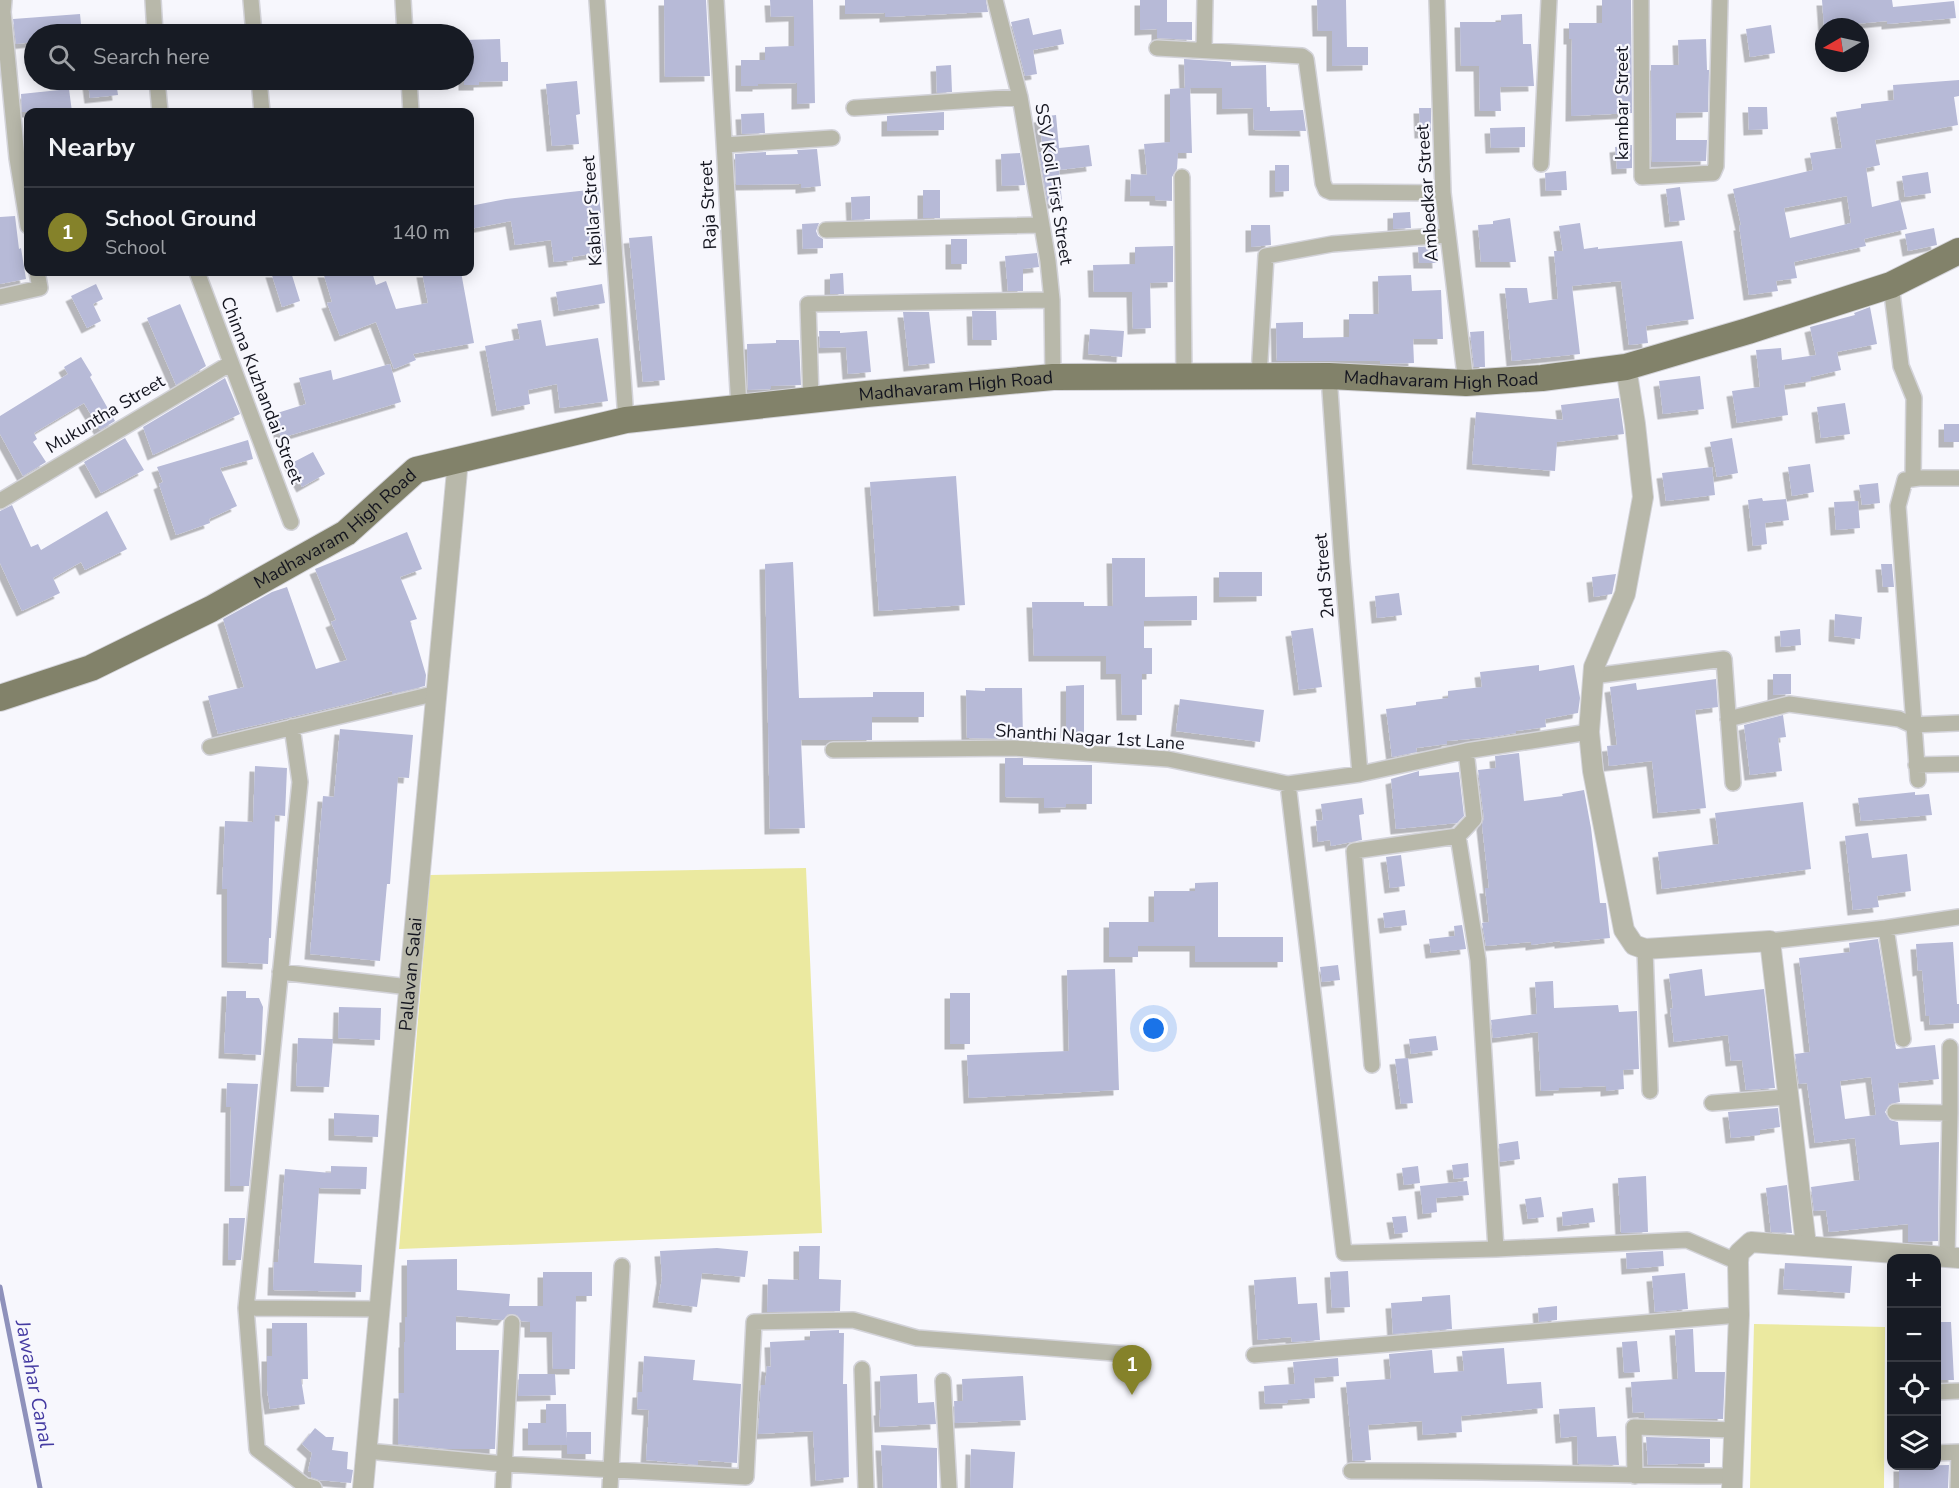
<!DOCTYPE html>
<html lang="en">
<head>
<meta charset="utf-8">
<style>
	body { margin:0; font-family:"Nunito Sans",sans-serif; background:#20242c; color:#f1f3f6 }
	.controls { position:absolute; right:18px; bottom:18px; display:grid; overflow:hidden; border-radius:12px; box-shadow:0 3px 15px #0003 }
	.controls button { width:54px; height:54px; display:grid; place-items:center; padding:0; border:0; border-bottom:2px solid #363941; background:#171b24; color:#f1f3f6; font:30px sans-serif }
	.compass { position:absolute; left:1815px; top:18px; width:54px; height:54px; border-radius:50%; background:#171b24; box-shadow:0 3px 15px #0003; rotate:261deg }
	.you { position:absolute; left:1154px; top:1029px; width:21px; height:21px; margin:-15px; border:4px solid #fff; border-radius:50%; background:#1a73e8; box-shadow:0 0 0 9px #1a73e833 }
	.badge { display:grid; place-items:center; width:39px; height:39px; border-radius:50%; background:#85822a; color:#fff; font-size:20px; font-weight:700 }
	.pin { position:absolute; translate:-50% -50px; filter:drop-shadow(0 2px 3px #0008) }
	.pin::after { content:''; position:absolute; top:32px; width:21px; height:18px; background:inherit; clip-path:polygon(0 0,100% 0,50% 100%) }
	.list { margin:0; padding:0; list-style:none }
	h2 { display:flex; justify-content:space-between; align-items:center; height:78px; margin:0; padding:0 24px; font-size:26px }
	h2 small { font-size:20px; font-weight:400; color:#9ea1a6 }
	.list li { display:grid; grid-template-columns:39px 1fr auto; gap:18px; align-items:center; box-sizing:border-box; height:90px; padding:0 24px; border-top:2px solid #363941 }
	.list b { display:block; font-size:22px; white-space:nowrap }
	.list p { margin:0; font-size:20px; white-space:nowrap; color:#9ea1a6 }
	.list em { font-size:20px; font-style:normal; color:#9ea1a6 }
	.icon { flex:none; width:33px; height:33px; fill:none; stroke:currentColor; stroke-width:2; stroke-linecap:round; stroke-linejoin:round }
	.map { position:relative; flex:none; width:1959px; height:1488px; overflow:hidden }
	.search { position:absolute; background:#171b24; box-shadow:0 3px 15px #0003; left:24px; top:24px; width:450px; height:66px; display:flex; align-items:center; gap:15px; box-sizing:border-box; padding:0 21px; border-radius:33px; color:#9ea1a6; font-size:22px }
	.panel { position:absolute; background:#171b24; box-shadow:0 3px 15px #0003; left:24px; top:108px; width:450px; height:168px; border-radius:12px }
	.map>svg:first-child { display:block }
	.green { fill:#ebe9a0 }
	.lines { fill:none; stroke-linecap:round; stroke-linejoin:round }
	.stream { stroke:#8e91bb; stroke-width:5 }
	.building { fill:#b7bad7; fill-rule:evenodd; filter:url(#shadow) }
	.minor-casing { stroke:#d3d3d9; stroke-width:18 }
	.tertiary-casing { stroke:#d3d3d9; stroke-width:22 }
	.primary-casing { stroke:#d3d3d9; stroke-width:28 }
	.minor { stroke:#b8b8aa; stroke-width:15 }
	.tertiary { stroke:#b8b8aa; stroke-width:20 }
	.primary { stroke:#82826a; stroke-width:26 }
	.labels { text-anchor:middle; stroke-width:4.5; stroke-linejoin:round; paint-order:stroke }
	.street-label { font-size:18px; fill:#14151f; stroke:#f7f7fd }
	.water-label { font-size:20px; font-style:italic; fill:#453ba2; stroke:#f7f7fd }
</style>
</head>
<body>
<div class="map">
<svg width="1959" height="1488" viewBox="0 0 1959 1488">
	<defs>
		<filter id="shadow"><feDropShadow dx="-5.5" dy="5.5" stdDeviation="0" flood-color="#0004"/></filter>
	</defs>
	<rect width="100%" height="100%" fill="#f7f7fd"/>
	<path class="green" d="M806 868 822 1233 399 1249 430 875Z
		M1754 1324 1885 1327 1884 1488H1750Z"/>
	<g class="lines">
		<path class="stream" d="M0 1287 40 1488"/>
	</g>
	<path class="building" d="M664 0H706L710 76 665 77Z
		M770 0H813L815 103 797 104V83L758 84V86H741V60H765V47L794 46V16L771 17Z
		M845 0H986L988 12 885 17V13L845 14Z
		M1140 0H1167V22H1192V40L1157 38V29L1140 30Z
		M1317 0H1346L1347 47H1368V65L1332 66V31H1318Z
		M1602 0H1631L1632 113 1571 116 1572 39H1569V23H1602Z
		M1822 0H1892L1893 7 1954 1 1956 18 1887 24V21L1855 24 1856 27H1824Z
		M80 14 82 34H34V42L16 44 13 19Z
		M1522 14 1523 44H1531L1534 86 1500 87 1501 111H1480L1479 66H1461L1460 22H1501V15Z
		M1029 18 1033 35 1061 29 1064 44 1033 50 1037 74 1025 76 1011 22Z
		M1771 25 1775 53 1750 57 1746 29Z
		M500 39 501 62H508V81L479 82V85H464V40Z
		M1706 39 1707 70H1709L1708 112 1676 113V140H1707L1706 161 1652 162 1651 65H1679L1678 40Z
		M1184 59 1231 62V66L1266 65 1267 107H1270V111L1303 110 1306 131 1254 130 1253 108 1222 109V88H1190L1192 153H1178L1177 169 1172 177V201L1155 200V196H1130L1131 174 1147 175 1144 144 1170 142V89L1185 88Z
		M951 65 952 92 937 93 936 66Z
		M1959 80V96L1954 97 1958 125 1875 140 1880 165 1866 168 1872 207 1900 200 1907 229 1864 239 1866 246 1794 262 1797 278 1776 281 1778 291 1749 295 1739 225H1741L1733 189 1813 170 1810 153 1842 148 1836 112 1861 108V104L1894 100 1893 85ZM1847 196 1851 223 1790 238 1784 208Z
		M116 81 118 95 90 98 88 83Z
		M577 81 580 114 576 115 579 144 552 146 546 84Z
		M69 89 72 112H22L21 94Z
		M1748 107H1767L1768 129 1749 130Z
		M1419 108H1431V132L1420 133Z
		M944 112V130L887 131V116Z
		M764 113 765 133 742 134 741 114Z
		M1056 115 1059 148 1089 145 1092 166 1059 170 1062 202 1048 204 1039 153 1043 152 1039 117Z
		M1525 127V147L1491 148 1490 128Z
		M1632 145V168L1617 169 1615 147Z
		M817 149 821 186 801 188V184L736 185 735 154 766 152V155L798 154 797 150Z
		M1020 153 1025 185 1002 186 1001 154Z
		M1275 165H1289V191L1275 192Z
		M1566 171 1567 190 1546 191 1545 173Z
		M1928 172 1931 193 1905 197 1902 176Z
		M1680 187 1685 220 1670 222 1666 189Z
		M598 189 601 213H599L604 252 572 257 573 260 554 262 551 240 515 245 511 221 470 229V206L506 199Z
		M923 190H940V218H923Z
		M870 196V219L852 220 851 197Z
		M1410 212 1411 228 1393 229V213Z
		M15 216 19 249 21 248 26 279 0 284V217Z
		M1510 218 1516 262H1481L1478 225 1493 224V221Z
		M819 223 816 231 818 236 823 239V248L803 249 802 224Z
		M1580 223 1584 249 1598 247V249L1682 241 1694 319 1646 326 1648 343 1629 345 1621 281 1572 286 1580 354 1512 361 1505 288H1527L1529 303 1558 299 1554 251H1563L1559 226Z
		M1251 225H1270L1271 245 1251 247Z
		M1934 228 1937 245 1908 251 1905 234Z
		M652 236 665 380 643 382 629 238Z
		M951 239H967V264H951Z
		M1173 246V282L1150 283 1151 328 1133 329 1132 292H1094L1093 265 1135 264V247Z
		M1437 246 1438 263H1419L1418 247Z
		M1037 253 1039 267 1023 269V291H1008L1005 256Z
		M271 272H291L300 301 282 307Z
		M323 272H372L376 285 386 281 396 309 428 303 422 272H461L474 343 413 354 416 360 394 369 376 322 340 336 327 303 332 302Z
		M843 273 844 294H830V274Z
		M1411 275 1412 291 1441 290 1443 339H1413L1414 363 1380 364V361H1277L1276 323 1303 322V338L1349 337V314H1379L1378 276Z
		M96 284 103 299 93 304 101 321 87 328 71 296Z
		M602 284 605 303 559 311 556 292Z
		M180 304 206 366 176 385 147 318Z
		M1870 307 1877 344 1837 352 1841 370 1811 377V381L1784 385 1788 415 1737 423 1732 391 1760 387 1756 350 1781 348 1782 360 1816 355 1810 327 1855 315 1854 313Z
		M972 311H996L997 340H973Z
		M903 312H929L935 363 909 366Z
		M541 320 546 346 598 338 608 401 560 408 557 384 528 390 530 404 497 411 485 346 520 339 517 324Z
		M1090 329 1124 331 1122 357 1088 354Z
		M819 331H840V333L867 331 871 372 848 374 846 347 820 348Z
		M1484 331 1485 367H1474L1470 332Z
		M776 340H799L801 385 771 386V389L748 390 747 344 776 343Z
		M81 357 92 375 90 377 115 421 100 430 84 403 34 433 37 439 33 442 46 462 23 476 0 434V416L68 374 64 367Z
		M390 364 401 402 281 438 274 414 306 404 299 378 331 370 333 380Z
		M1700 376 1704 409 1663 414 1659 381Z
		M225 378 240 414 153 455 143 427Z
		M1619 398 1624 434 1557 442 1555 471 1472 464 1476 412 1563 420 1561 405Z
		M1845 403 1850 434 1821 438 1817 407Z
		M1944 424H1959V442H1944Z
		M125 438 144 470 101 493 84 462Z
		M1732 438 1738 473 1717 477 1710 442Z
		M248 440 253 459 220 468 237 506 209 519 210 523 176 535 159 484 163 482 157 467Z
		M313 452 325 474 302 487 290 464Z
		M1810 464 1814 492 1792 496 1788 467Z
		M1712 467 1715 495 1666 501 1662 473Z
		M956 476 965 605 879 611 870 482Z
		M1878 483 1880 503 1862 505 1859 485Z
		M1762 498 1763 501 1786 499 1789 520 1765 523 1767 544 1753 546 1748 500Z
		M1858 501 1860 528 1836 530 1834 502Z
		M12 505 31 547 38 544 41 550 107 511 127 549 85 570 81 562 53 578 60 593 22 611 0 563V511Z
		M407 532 422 569 400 577 417 619 410 621 426 675 425 686 392 694V691L352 703 218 734 208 696 244 687 223 619 272 592 287 587 316 669 347 660 331 622 336 620 315 569Z
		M1112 558H1145V597L1197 596V620L1144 621V648H1152V674H1142V715H1122L1121 674H1106V656H1034L1032 602H1084V606H1113Z
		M793 562 799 698 873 697V692H924V717H872V740H801L805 828 770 829 765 564Z
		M1881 564H1892L1894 587H1883Z
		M1219 572H1262V596L1219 597Z
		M1616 574 1612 594 1594 597 1592 577Z
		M1399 593 1402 615 1377 618 1375 596Z
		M1835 614 1862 617 1860 639 1834 636Z
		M1313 628 1322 687 1299 690 1291 631Z
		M1800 629 1801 645 1781 647 1780 631Z
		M1539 665V671L1574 665 1580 698 1578 713 1545 719 1546 727 1516 731V733L1492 737 1447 741V744L1416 748 1417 752 1392 757 1386 709 1416 705V702L1448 698V691L1482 687 1480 672Z
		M1773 674H1791V694L1773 695Z
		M1716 679 1718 707 1695 710 1706 808 1658 813 1652 761 1609 766 1607 746 1617 745 1610 687 1636 683 1637 690Z
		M1084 685V733H1066V686Z
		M985 688H1022L1023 739 967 738 966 690 985 691Z
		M1180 699 1264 710 1260 742 1176 731Z
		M1783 715 1786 737 1778 738 1782 771 1750 775 1744 725Z
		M340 729 413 735 409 778 398 777 390 884H387L380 961 310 954 323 796 334 797Z
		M1519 753 1524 801 1563 796 1562 794 1584 790 1591 828 1600 903H1606L1610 938 1560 943V941L1531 945V942L1486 946 1482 923 1489 922 1485 888H1489L1482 825 1484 818 1478 770 1496 768 1495 756Z
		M1005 758H1023V765H1092V804H1066V807L1044 808V798L1005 797Z
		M255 766 287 768 285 816 275 815 271 938H269L268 964 227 962V889H222L225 821 253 822Z
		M1419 771V776L1459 772 1464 816 1457 823 1396 829 1391 779Z
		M1915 792V795L1929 794 1932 815 1861 821 1858 798Z
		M1362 798 1364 814 1359 815 1362 840 1331 846 1330 840 1318 842 1316 821 1323 820 1321 804Z
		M1803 802 1811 869 1662 889 1658 852 1719 844 1715 813Z
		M1868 833 1872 858 1907 854 1911 891 1877 896 1879 907 1853 910 1845 836Z
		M1401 855 1405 886 1390 888 1386 857Z
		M1218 882V937H1283V962H1195V946H1138V957H1109V922H1154V891H1195V883Z
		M1405 910 1407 925 1385 928 1383 913Z
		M1462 925 1466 949 1431 953 1429 939 1455 936 1454 926Z
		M1878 939 1896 1049 1935 1045 1939 1079 1898 1083 1900 1102 1890 1104 1885 1112 1890 1120 1898 1122 1900 1145 1939 1142 1938 1241 1908 1242V1224L1829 1232 1826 1210 1814 1211 1811 1187 1860 1180 1855 1138 1815 1143 1807 1083 1799 1084 1795 1054 1810 1052 1799 958 1850 952 1849 943ZM1871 1077 1876 1115 1845 1119 1840 1081Z
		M1953 942 1957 1004H1959V1023L1930 1025 1929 1016H1926L1922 970 1918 971 1916 944Z
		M1338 965 1340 980 1322 982 1320 967Z
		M1115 969 1119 1090 969 1098 967 1055 1069 1051 1067 970Z
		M1702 969 1705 996 1764 989 1775 1088 1746 1090 1742 1060 1731 1061 1728 1035 1674 1042 1670 1009 1673 1008 1669 974Z
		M1553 981 1554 1008 1618 1005 1619 1012 1637 1011 1639 1069 1623 1070 1624 1089 1606 1091V1086L1559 1088V1090L1541 1091 1538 1032 1493 1038 1491 1020 1537 1014 1535 982Z
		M227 991H246V998H259L263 1007 261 1055 224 1053Z
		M950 993H970V1044H950Z
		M339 1007 381 1008 380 1040 338 1038Z
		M1436 1036 1438 1050 1411 1054 1409 1039Z
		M298 1038 333 1039 329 1087 296 1086Z
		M1408 1058 1413 1103 1401 1104 1395 1059Z
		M227 1083 258 1084 249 1186H230L231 1107H226Z
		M1778 1108 1780 1127 1760 1130V1135L1731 1138 1728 1112Z
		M334 1113 379 1115 378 1137 334 1135Z
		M1518 1141 1520 1159 1500 1162 1499 1144Z
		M1468 1163 1469 1177 1454 1179 1452 1165Z
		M331 1166 367 1167 366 1189 319 1188 314 1263 362 1265 361 1292 273 1290 274 1262H278L285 1169 331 1173Z
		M1418 1166 1420 1183 1404 1185 1402 1168Z
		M1646 1176 1648 1232 1621 1233 1618 1178Z
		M1467 1181 1469 1195 1436 1198 1437 1212 1423 1214 1420 1186Z
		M1787 1185 1792 1233 1771 1232 1766 1188Z
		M1541 1197 1544 1217 1528 1219 1525 1199Z
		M1593 1208 1595 1222 1563 1226 1562 1212Z
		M1406 1216 1408 1232 1395 1234 1392 1217Z
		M229 1218H245L241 1260H228Z
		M799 1246H820L819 1279 841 1280 840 1311 767 1312 768 1279 799 1280Z
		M717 1248 748 1251 745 1277 702 1273 697 1307 658 1302 662 1278 660 1251Z
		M1663 1251 1664 1266 1627 1269 1626 1253Z
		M457 1259V1290L510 1294 509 1306H543V1272H592V1296H576L575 1369H553L552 1332H530V1322L521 1321 517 1315 508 1314 503 1320 456 1316V1350H499L495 1449H448L398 1444 399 1393H404V1342H405V1317H407V1260Z
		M1785 1263 1852 1266 1850 1293 1783 1289Z
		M1348 1271 1350 1307 1332 1308 1330 1272Z
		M1685 1273 1688 1309 1655 1312 1652 1276Z
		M1296 1277 1298 1304 1317 1303 1320 1340 1292 1342 1291 1337 1258 1340 1254 1280Z
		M1450 1295 1452 1329 1393 1334 1391 1303 1422 1301V1297Z
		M1557 1306V1320L1539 1322 1538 1308Z
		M1936 1322H1951L1954 1380H1936Z
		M272 1323H307L308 1379H301L305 1404 270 1409 267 1390V1356H272Z
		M1693 1329 1695 1372H1725L1723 1419 1645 1418 1644 1412 1633 1413 1631 1382 1678 1379 1675 1330Z
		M839 1330V1333H844L843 1384H847L849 1477 816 1481 813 1431 758 1434 761 1385H765L767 1366 771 1367 770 1342 810 1340V1331Z
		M1637 1341 1640 1372 1624 1373 1622 1342Z
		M1504 1348 1507 1384 1541 1382 1543 1408 1461 1416 1462 1432 1423 1435 1422 1421 1368 1425 1371 1460 1353 1461 1346 1382 1391 1379 1389 1354 1432 1350 1434 1373 1464 1371 1462 1351Z
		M644 1356 695 1360 693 1380 741 1384 737 1463 698 1460V1465L646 1460 649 1410 637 1409 638 1392H642Z
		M1338 1358 1339 1376 1314 1378 1315 1398 1288 1400V1403L1265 1404 1264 1386 1295 1384 1293 1362Z
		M519 1374H555L556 1395 518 1396Z
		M917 1374 918 1403 934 1402 936 1424 880 1427 879 1410H881L880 1376Z
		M1023 1376 1026 1420 955 1423 954 1401H963L962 1379Z
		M546 1404H566L567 1445H528V1423H546Z
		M1595 1407 1597 1437 1616 1436 1619 1465 1578 1464 1577 1436 1561 1438 1559 1409Z
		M315 1428 326 1437H334L332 1450 348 1452 347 1469 353 1470 351 1483 319 1480 311 1477V1472L308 1471 312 1453 302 1444Z
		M567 1432H591V1454H567Z
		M1646 1437 1710 1439V1463L1648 1465Z
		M881 1445 937 1448V1488H883Z
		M971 1449 1015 1452 1013 1488H970Z
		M1949 1465 1948 1488H1899V1466Z"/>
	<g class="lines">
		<g class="minor-casing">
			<path id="minor" d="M4 0 3 12 17 158 28 226
				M153 0 155 34
				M251 0 254 34
				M403 0 405 34
				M597 0 626 420
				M716 0 739 408
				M995 0 1020 97 1048 261 1052 300 1053 377
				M1437 0 1443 193 1466 383
				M1641 0 1642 177 1713 173 1716 166 1720 0
				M1157 48 1302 56 1306 59 1323 183 1326 190 1331 192 1443 193
				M1204 49 1205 0
				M157 80 160 112
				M259 80 262 112
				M409 80 411 112
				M854 108 1020 97
				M725 145 832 138
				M1541 164 1549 0
				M1182 177 1184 377
				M826 230 1042 225
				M197 272 291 522
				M1891 285 1901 366 1914 398 1913 478
				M0 297 40 288 37 272
				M1259 376 1266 256 1332 244 1447 235
				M1329 376 1342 562 1360 774
				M811 400 808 304 1052 300
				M0 501 231 363
				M1593 676 1724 659 1733 783
				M1728 719 1789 704 1899 719 1912 725 1959 723
				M292 727 300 782 246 1308 257 1449 304 1485 314 1488
				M210 747 437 693
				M833 750 1014 748 1168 759 1288 784 1360 774 1466 751 1589 732
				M1916 765 1959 764
				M1918 780 1898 506 1905 480 1919 478H1959
				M1288 784 1344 1253 1496 1249 1687 1240 1738 1262
				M1458 836 1478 960 1496 1249
				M1886 928 1903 1039
				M1770 941 1886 928 1959 917
				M1645 949 1650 1091
				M280 972 409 987
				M1950 1047V1113
				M1372 1065 1354 851 1458 836 1474 819 1466 751
				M1712 1103 1787 1097
				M1895 1112 1950 1113 1947 1257
				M246 1308 379 1309
				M1254 1355 1739 1315
				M862 1369 866 1488
				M943 1381 949 1488
				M1936 1392 1959 1391
				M367 1451 505 1464 746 1477 754 1322 853 1320 917 1338 1127 1354
				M1936 1453 1959 1452
				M1351 1471C1479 1470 1606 1476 1733 1476
				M1635 1476 1634 1427 1735 1430
				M503 1488 512 1323
				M610 1488 622 1266
				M1958 1488 1959 1452"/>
		</g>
		<g class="tertiary-casing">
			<g id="tertiary">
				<path d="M1626 367 1635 424 1643 497 1625 594 1594 667 1589 732 1593 771 1624 930 1634 945 1645 949 1770 941 1806 1245"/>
				<path id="s1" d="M363 1488 458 460"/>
				<path d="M1732 1488 1739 1315 1738 1262 1739 1253 1751 1242 1959 1258"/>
			</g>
		</g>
		<g class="primary-casing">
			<g id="primary">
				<path id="s2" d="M0 698 91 668 211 609 346 533 416 470 626 420 866 394 1053 377 1329 376 1466 383 1542 378 1626 367 1748 331 1891 285 1959 251"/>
			</g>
		</g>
		<use href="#minor" class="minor"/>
		<use href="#tertiary" class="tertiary"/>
		<use href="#primary" class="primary"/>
	</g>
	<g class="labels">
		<g class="street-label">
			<text transform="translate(1622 103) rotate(-90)" y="6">kambar Street</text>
			<text transform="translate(1054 184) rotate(81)" y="6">SSV Koil First Street</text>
			<text transform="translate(1427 193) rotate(-94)" y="6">Ambedkar Street</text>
			<text transform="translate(708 205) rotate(-93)" y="6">Raja Street</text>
			<text transform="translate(592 211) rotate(-94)" y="6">Kabilar Street</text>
			<text dy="6" stroke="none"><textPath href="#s2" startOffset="1512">Madhavaram High Road</textPath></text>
			<text dy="6" stroke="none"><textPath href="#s2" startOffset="1026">Madhavaram High Road</textPath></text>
			<text transform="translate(262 390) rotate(69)" y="6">Chinna Kuzhandai Street</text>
			<text transform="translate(105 414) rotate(-31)" y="6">Mukuntha Street</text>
			<text dy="6" stroke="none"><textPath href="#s2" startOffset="378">Madhavaram High Road</textPath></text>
			<text transform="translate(1324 576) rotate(-95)" y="6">2nd Street</text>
			<text transform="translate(1090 737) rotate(4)" y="6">Shanthi Nagar 1st Lane</text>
			<text dy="6" stroke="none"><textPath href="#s1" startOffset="516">Pallavan Salai</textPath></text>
		</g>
		<g class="water-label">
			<text transform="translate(35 1384) rotate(79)" y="7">Jawahar Canal</text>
		</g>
	</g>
</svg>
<div class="controls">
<button>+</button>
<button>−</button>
<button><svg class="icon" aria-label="locate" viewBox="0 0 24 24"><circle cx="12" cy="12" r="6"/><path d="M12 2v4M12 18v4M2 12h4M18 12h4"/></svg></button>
<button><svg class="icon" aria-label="layers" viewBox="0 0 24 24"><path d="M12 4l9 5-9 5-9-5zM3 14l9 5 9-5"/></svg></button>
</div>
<svg class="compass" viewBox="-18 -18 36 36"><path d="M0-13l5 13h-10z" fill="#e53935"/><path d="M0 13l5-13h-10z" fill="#9ea1a6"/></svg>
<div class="you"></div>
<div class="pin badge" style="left:1132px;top:1395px">1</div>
<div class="search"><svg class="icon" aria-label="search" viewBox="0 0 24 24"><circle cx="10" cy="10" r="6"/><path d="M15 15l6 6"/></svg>Search here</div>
<section class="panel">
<h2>Nearby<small></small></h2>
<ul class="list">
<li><span class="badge">1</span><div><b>School Ground</b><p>School</p></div><em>140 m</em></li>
</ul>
</section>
</div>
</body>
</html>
